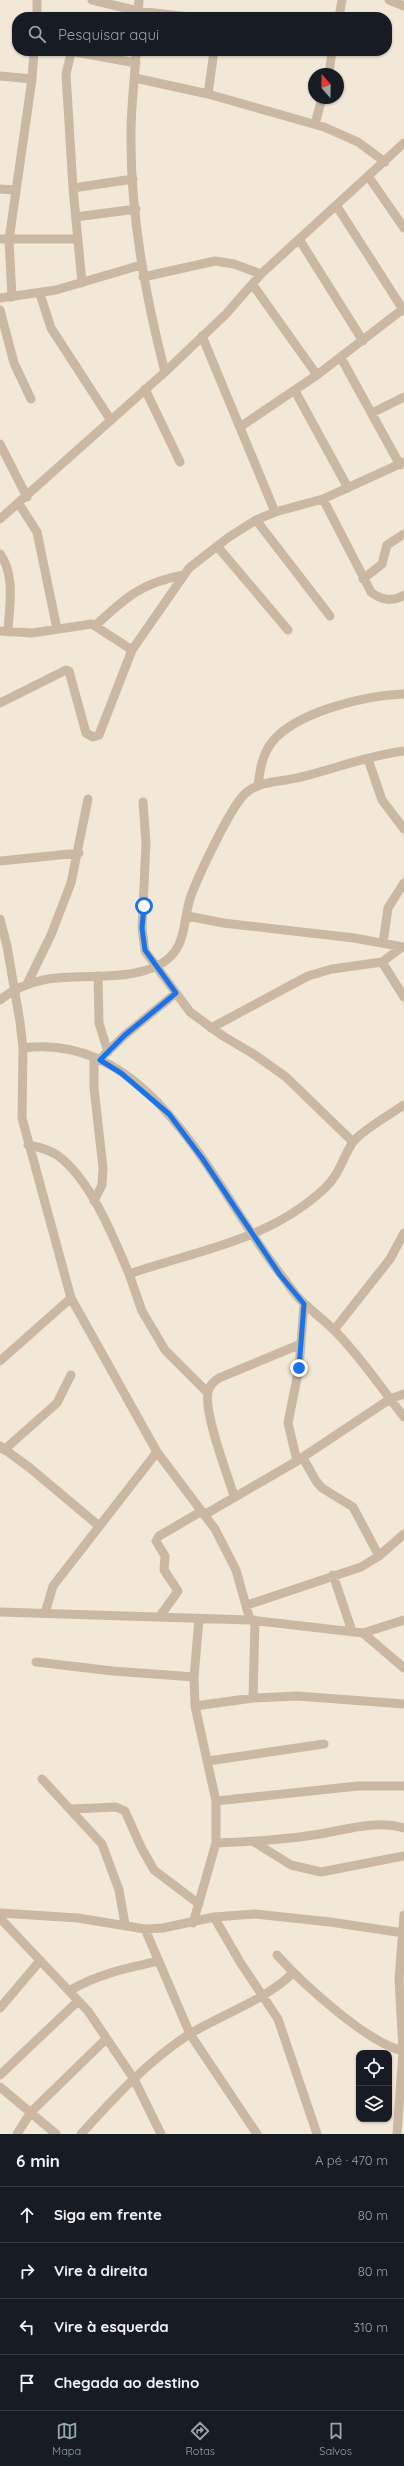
<!DOCTYPE html>
<html lang="pt">
<head>
<meta charset="utf-8">
<style>
	body { margin:0; font-family:Quicksand,sans-serif; background:#242831; color:#f1f3f6 }
	.controls { position:absolute; right:12px; bottom:12px; display:grid; overflow:hidden; border-radius:8px; box-shadow:0 1px 3px #0004 }
	.controls button { width:36px; height:36px; display:grid; place-items:center; padding:0; border:0; border-bottom:1px solid #363941; background:#171b24; color:#f1f3f6; font:20px sans-serif }
	.compass { position:absolute; left:308px; top:68px; width:36px; height:36px; border-radius:50%; background:#171b24; box-shadow:0 1px 3px #0004; rotate:340deg }
	.stop { position:absolute; width:12px; height:12px; margin:-9px; border:3px solid #1a73e8; border-radius:50%; background:#fff }
	.stop.end { background:#1a73e8; border-color:#fff; box-shadow:0 1px 4px #0008 }
	.list { margin:0; padding:0; list-style:none }
	h2 { display:flex; justify-content:space-between; align-items:center; height:52px; margin:0; padding:0 16px; font-size:17px }
	h2 small { font-size:13px; font-weight:400; color:#9ea1a6 }
	.list li { display:grid; grid-template-columns:26px 1fr auto; gap:12px; align-items:center; box-sizing:border-box; height:56px; padding:0 16px; border-top:1px solid #363941 }
	.list b { display:block; font-size:15px; white-space:nowrap }
	.list em { font-size:13px; font-style:normal; color:#9ea1a6 }
	.icon { flex:none; width:22px; height:22px; fill:none; stroke:currentColor; stroke-width:2; stroke-linecap:round; stroke-linejoin:round }
	.map { position:relative; flex:none; width:404px; height:2134px; overflow:hidden }
	.search { position:absolute; background:#171b24; box-shadow:0 1px 3px #0004; left:12px; right:12px; top:12px; height:44px; display:flex; align-items:center; gap:10px; box-sizing:border-box; padding:0 14px; border-radius:16px; color:#9ea1a6; font-size:15px }
	.sheet { height:276px; background:#171b24 }
	nav { display:flex; justify-content:space-around; align-items:center; box-sizing:border-box; height:56px; border-top:1px solid #363941; background:#171b24; font-size:11px; color:#9ea1a6 }
	nav a { display:grid; justify-items:center; gap:2px }
	nav .on { color:#90a9ae }
	.map>svg:first-child { display:block }
	.lines { fill:none; stroke-linecap:round; stroke-linejoin:round }
	.minor { stroke:#cab8a3; stroke-width:9 }
	.route { stroke:#1a73e8; stroke-width:5 }
</style>
</head>
<body>
<div class="map">
<svg width="404" height="2134" viewBox="0 0 404 2134">
	<rect width="100%" height="100%" fill="#f2e8d8"/>
	<g class="lines">
		<path class="minor" d="M92 0 138 11 190 17
			M389 0 404 6
			M37 17V0
			M138 17 139 0
			M339 17 342 0
			M136 51C135 78 131 105 131 133 130 212 145 295 165 372
			M329 74 332 51
			M0 76 32 79
			M135 78 208 94 324 127 358 142 385 162
			M208 94 214 51
			M315 124 322 98
			M368 176 404 228
			M73 188 133 179
			M0 189 15 190
			M336 205 404 311
			M76 217 136 209
			M0 239H78
			M299 239 363 341
			M143 277 215 261 234 264 261 274
			M82 283 73 188 66 74 71 53 75 52 136 63
			M253 285 317 375
			M40 294 51 328 110 419
			M12 297 9 240 32 79 34 51
			M0 298 56 290 141 265
			M0 310 14 363 31 399
			M202 336 275 512
			M341 358 400 465
			M145 389 180 462
			M295 391 348 488
			M372 413 404 397
			M240 427 317 375 403 309
			M0 444 27 497
			M323 499 371 592C380 600 393 602 404 595
			M19 504 37 532 57 629
			M0 519 165 372 226 314 261 274 404 143
			M256 520 330 616
			M217 546 288 630
			M0 554C16 576 9 607 8 632
			M363 579 382 564 387 545 404 534
			M96 625C126 597 143 582 184 575
			M0 631 32 633 92 624 132 650
			M0 703 66 670 69 671 86 733 93 737 99 735 132 650 189 568 229 537 256 520 275 512 323 499 404 462
			M368 759 382 800 404 829
			M258 785C260 770 262 755 272 742 296 712 366 695 404 694
			M143 802 146 843 142 928 145 951 190 1012 223 1036 255 1055 286 1077 353 1142
			M0 861 79 853
			M188 916 223 923 354 938 404 947
			M0 919 7 946 20 1022 23 1048 22 1118 71 1298 157 1452 215 1529 236 1570 250 1620
			M383 943 388 908 404 883
			M382 962 404 997
			M98 976 99 1023 108 1052
			M27 984 51 935 71 883 88 799
			M0 1000C49 960 107 989 157 966 190 950 181 920 192 893 200 873 232 803 247 792 262 780 283 782 301 777 335 769 369 755 404 751
			M211 1028 308 976 332 969 382 962 402 947
			M23 1048C154 1030 215 1192 282 1276 289 1285 296 1297 305 1304 314 1313 325 1321 334 1330 361 1357 381 1388 404 1417
			M94 1057V1088L103 1168 102 1185 94 1201
			M100 1059 125 1035 176 993
			M28 1145C39 1147 48 1149 57 1155 90 1178 114 1238 129 1274 198 1250 268 1241 324 1189 341 1173 342 1158 353 1142 361 1131 392 1113 404 1105
			M129 1274 142 1311 165 1350 208 1393
			M334 1330 390 1259 404 1233
			M0 1361 71 1298
			M0 1446 30 1468 99 1526
			M4 1450 57 1403 71 1375
			M303 1458 316 1481 322 1488 353 1507 379 1556
			M297 1461 288 1423 299 1368 304 1304
			M234 1496C227 1473 204 1414 208 1392 210 1385 213 1382 219 1378L301 1344
			M204 1515 297 1461 390 1399 404 1394
			M333 1575 352 1631
			M247 1605 361 1567 379 1556 404 1534
			M0 1612 250 1620 363 1633 404 1620
			M45 1613 53 1586 157 1452
			M160 1616 178 1591 164 1570 165 1556 156 1541 159 1536 202 1511
			M363 1633 404 1668
			M36 1662 113 1671 194 1677
			M253 1698 255 1620
			M195 1706 253 1698 297 1696 404 1704
			M208 1761 324 1744
			M42 1779 102 1844 119 1890 125 1924
			M216 1801 358 1786H404
			M71 1809 116 1807 125 1811 141 1847 154 1870 199 1904
			M254 1842 291 1865 321 1872 404 1856
			M216 1843C248 1842 281 1840 313 1835 342 1831 375 1819 404 1828
			M0 1913 78 1918 145 1929 163 1928 214 1917 255 1914 330 1922 404 1933
			M214 1917 240 1962 278 2019 317 2134
			M0 1918 88 2011 134 2079 161 2134
			M193 1923 216 1843V1801L195 1706 194 1677 199 1619
			M145 1929 190 2034 257 2134
			M277 1955C302 1983 368 2044 404 2051
			M69 1991C98 1974 127 1968 159 1961
			M0 2008 39 1962
			M0 2075 78 2001
			M0 2087 56 2134
			M17 2134 31 2112 106 2039
			M81 2134C113 2099 148 2061 188 2035 222 2014 264 2001 293 1973
			M397 2134 403 2051 399 1979 404 1915"/>
	</g>
	<g class="lines">
		<path class="route" d="M144 906 142 928 145 950 176 993 125 1035 100 1060 121 1073 169 1114 202 1158 280 1275 304 1304 299 1368"/>
	</g>
</svg>
<div class="controls">
<button><svg class="icon" aria-label="locate" viewBox="0 0 24 24"><circle cx="12" cy="12" r="6"/><path d="M12 2v4M12 18v4M2 12h4M18 12h4"/></svg></button>
<button><svg class="icon" aria-label="layers" viewBox="0 0 24 24"><path d="M12 4l9 5-9 5-9-5zM3 14l9 5 9-5"/></svg></button>
</div>
<svg class="compass" viewBox="-18 -18 36 36"><path d="M0-13l5 13h-10z" fill="#e53935"/><path d="M0 13l5-13h-10z" fill="#9ea1a6"/></svg>
<div class="stop" style="left:144px;top:906px"></div>
<div class="stop end" style="left:299px;top:1368px"></div>
<div class="search"><svg class="icon" aria-label="search" viewBox="0 0 24 24"><circle cx="10" cy="10" r="6"/><path d="M15 15l6 6"/></svg>Pesquisar aqui</div>
</div>
<section class="sheet">
<h2>6 min<small>A pé · 470 m</small></h2>
<ul class="list">
<li><svg class="icon" aria-label="ahead" viewBox="0 0 24 24"><path d="M12 20V5M6 11l6-6 6 6"/></svg><div><b>Siga em frente</b></div><em>80 m</em></li>
<li><svg class="icon" aria-label="right" viewBox="0 0 24 24"><path d="M7 20v-9h11M14 6l5 5-5 5"/></svg><div><b>Vire à direita</b></div><em>80 m</em></li>
<li><svg class="icon" aria-label="left" viewBox="0 0 24 24"><path d="M17 20v-9H6M10 6l-5 5 5 5"/></svg><div><b>Vire à esquerda</b></div><em>310 m</em></li>
<li><svg class="icon" aria-label="arrive" viewBox="0 0 24 24"><path d="M6 21V4h12l-3 4 3 4H6"/></svg><div><b>Chegada ao destino</b></div></li>
</ul>
</section>
<nav>
<a class="on"><svg class="icon" aria-label="map" viewBox="0 0 24 24"><path d="M3 6l6-2 6 2 6-2v14l-6 2-6-2-6 2zM9 4v14M15 6v14"/></svg>Mapa</a>
<a><svg class="icon" aria-label="directions" viewBox="0 0 24 24"><path d="M12 3l9 9-9 9-9-9zM9 14v-3h6M13 9l2 2-2 2"/></svg>Rotas</a>
<a><svg class="icon" aria-label="saved" viewBox="0 0 24 24"><path d="M7 4h10v16l-5-4-5 4z"/></svg>Salvos</a>
</nav>
</body>
</html>
